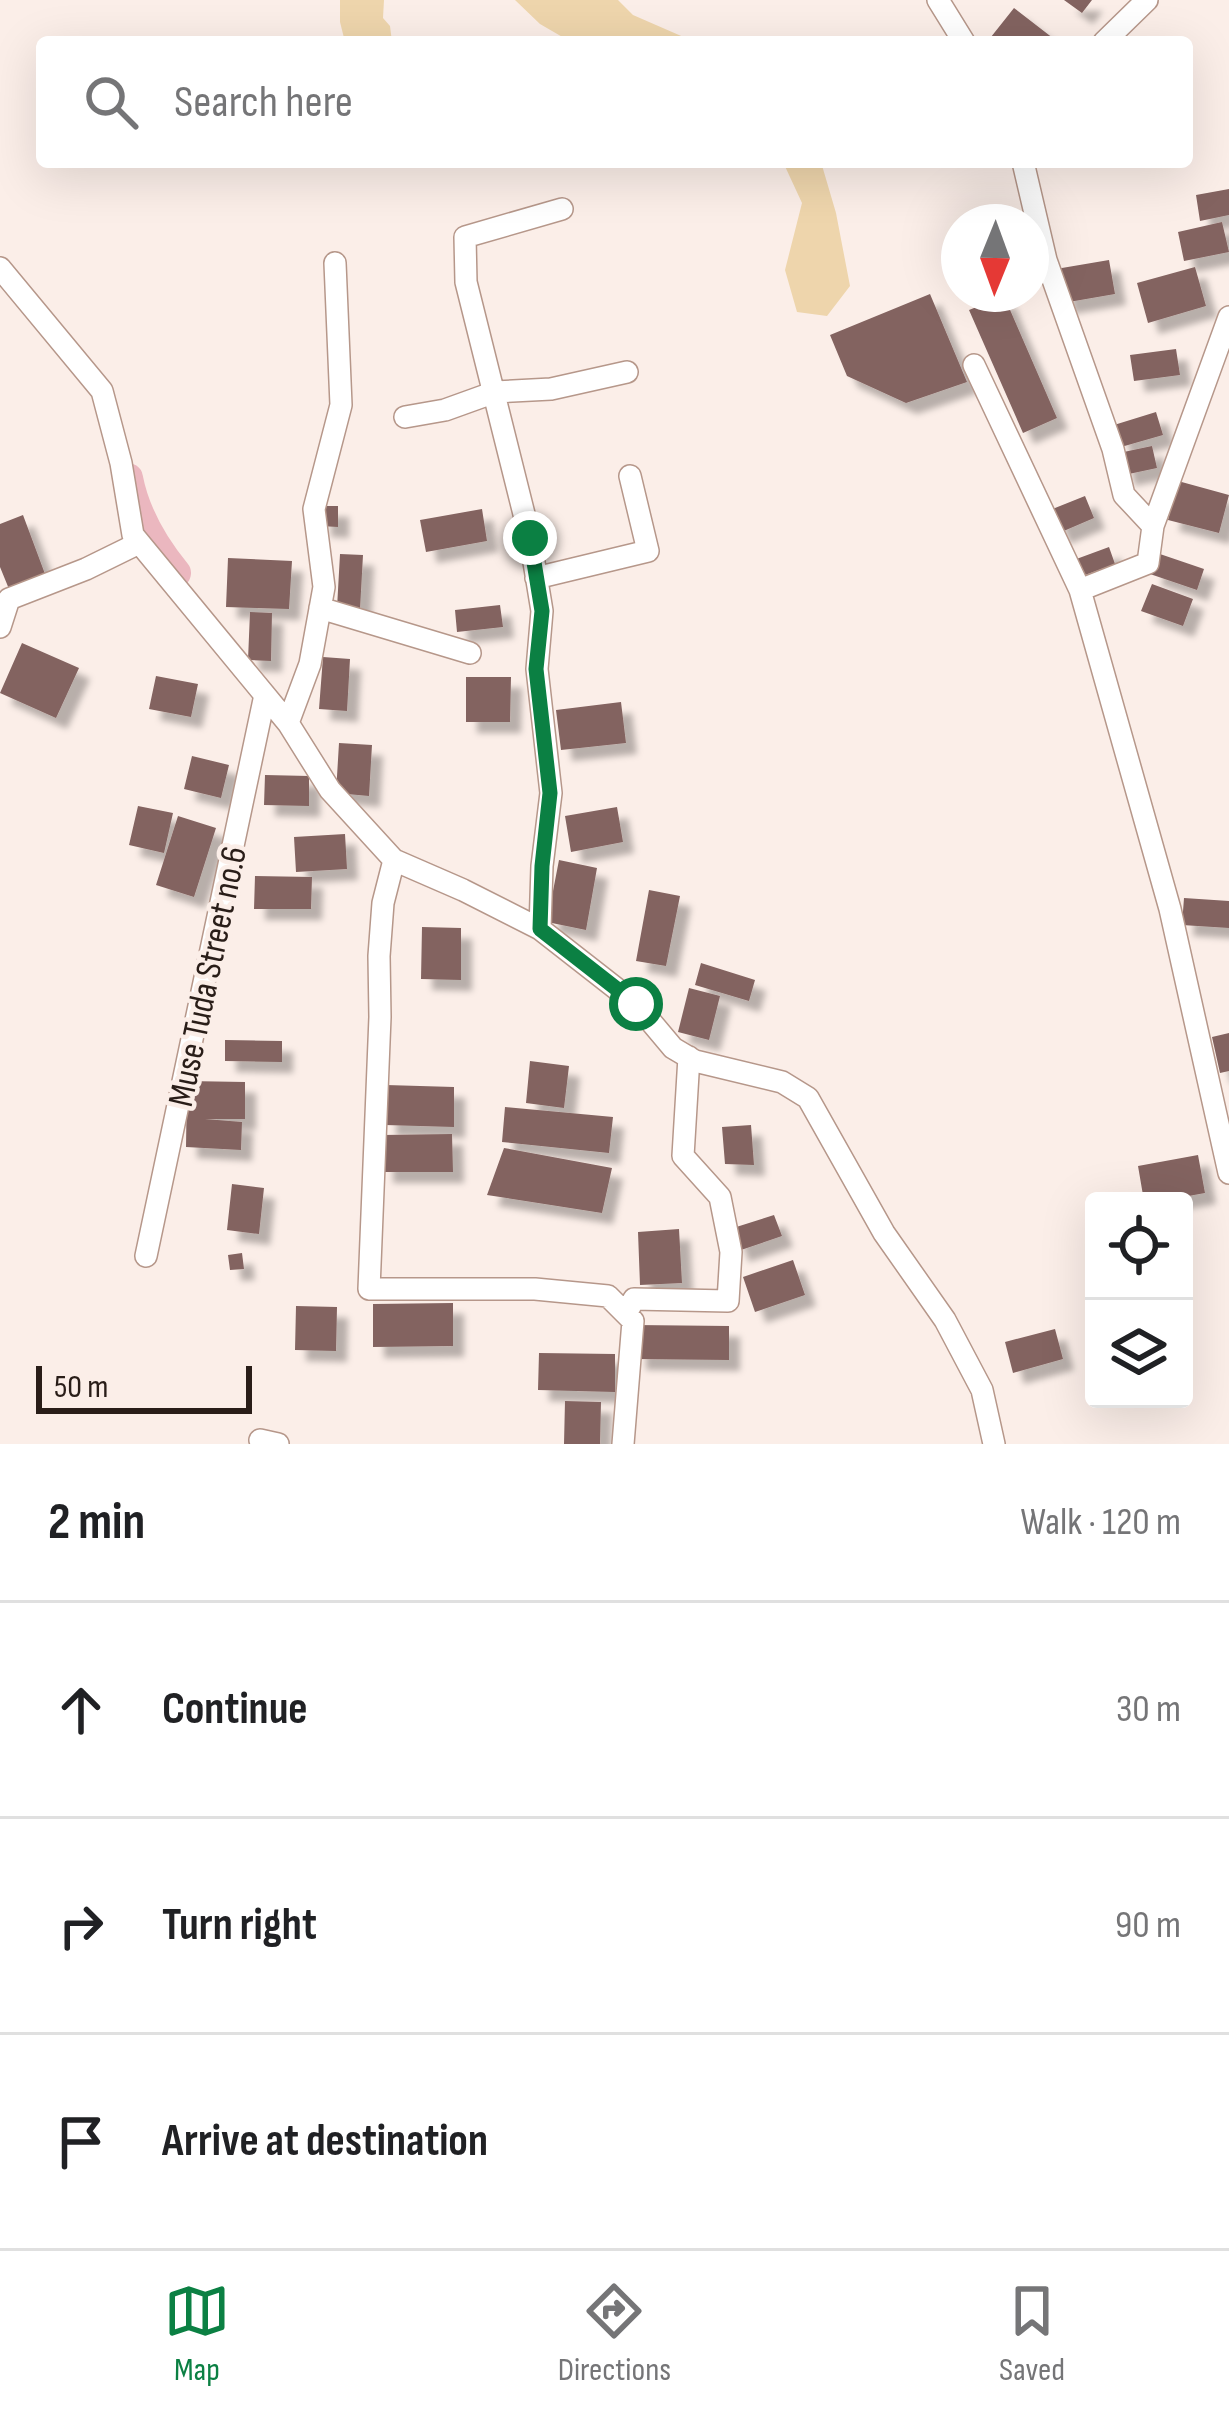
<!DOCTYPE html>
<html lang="en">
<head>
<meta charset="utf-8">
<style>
	body { margin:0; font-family:"Sofia Sans Condensed",sans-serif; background:#f6f6f6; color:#202124 }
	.controls { position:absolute; right:36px; bottom:36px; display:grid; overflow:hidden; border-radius:12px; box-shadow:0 12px 48px #0002 }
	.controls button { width:108px; height:108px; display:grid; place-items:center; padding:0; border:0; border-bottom:3px solid #e0e0e0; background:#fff; color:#202124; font:60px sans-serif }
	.compass { position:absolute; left:941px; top:204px; width:108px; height:108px; border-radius:50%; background:#fff; box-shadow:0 12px 48px #0002; rotate:181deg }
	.scale { position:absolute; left:36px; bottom:30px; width:216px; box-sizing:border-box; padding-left:12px; border:6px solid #291d18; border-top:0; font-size:33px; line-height:42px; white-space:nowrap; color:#291d18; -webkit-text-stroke:9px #fbeee8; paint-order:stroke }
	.stop { position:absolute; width:36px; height:36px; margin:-27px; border:9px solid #0b8043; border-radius:50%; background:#fff }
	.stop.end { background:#0b8043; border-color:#fff; box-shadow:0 3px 12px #0008 }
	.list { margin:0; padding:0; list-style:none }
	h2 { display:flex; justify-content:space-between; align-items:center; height:156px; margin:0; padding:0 48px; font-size:51px }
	h2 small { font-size:39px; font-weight:400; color:#757577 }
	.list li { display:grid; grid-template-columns:78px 1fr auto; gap:36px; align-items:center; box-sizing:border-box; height:216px; padding:0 48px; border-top:3px solid #e0e0e0 }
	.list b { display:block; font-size:45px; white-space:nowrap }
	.list em { font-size:39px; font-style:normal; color:#757577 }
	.icon { flex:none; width:66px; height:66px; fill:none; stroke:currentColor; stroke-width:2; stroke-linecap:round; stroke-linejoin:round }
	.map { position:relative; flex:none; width:1229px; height:1444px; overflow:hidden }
	.search { position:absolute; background:#fff; box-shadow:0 12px 48px #0002; left:36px; right:36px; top:36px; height:132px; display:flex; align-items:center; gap:30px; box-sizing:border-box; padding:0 42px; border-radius:12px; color:#757577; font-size:45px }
	.sheet { height:804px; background:#fff }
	nav { display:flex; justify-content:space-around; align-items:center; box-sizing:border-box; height:168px; border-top:3px solid #e0e0e0; background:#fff; font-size:33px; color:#757577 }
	nav a { display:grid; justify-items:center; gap:6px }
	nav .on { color:#0b8043 }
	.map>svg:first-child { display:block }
	.green { fill:#eed5ac }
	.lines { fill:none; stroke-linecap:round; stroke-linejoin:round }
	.canal { stroke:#ebb7bf; stroke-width:30 }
	.building { fill:#836360; filter:url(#shadow) }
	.minor-casing { stroke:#b6978a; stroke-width:24 }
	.minor { stroke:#fff; stroke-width:21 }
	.route { stroke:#0b8043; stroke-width:15 }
	.labels { text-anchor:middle; stroke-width:9; stroke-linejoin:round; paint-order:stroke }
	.street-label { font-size:36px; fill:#291d18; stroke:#fbeee8 }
</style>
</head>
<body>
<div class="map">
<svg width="1229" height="1444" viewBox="0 0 1229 1444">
	<defs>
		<filter id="shadow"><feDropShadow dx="11" dy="11" stdDeviation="3" flood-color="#0004"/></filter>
	</defs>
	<rect width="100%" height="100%" fill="#fbeee8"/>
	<path class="green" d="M340 0H384L383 18 390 26 392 42H345L340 22Z
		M515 0H618L633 15 695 42H571L540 24Z
		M783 162H821L836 213 850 286 827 316 797 312 785 270 802 203Z"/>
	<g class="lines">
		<path class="canal" d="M128 478C135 514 153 545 176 573"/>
	</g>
	<path class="building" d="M1064 0H1092L1082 13Z
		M1014 8 1058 42H987Z
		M1229 189V215L1200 221 1196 195Z
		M1222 222 1229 252 1184 261 1178 232Z
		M1109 260 1115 294 1063 303 1056 269Z
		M1195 267 1206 306 1148 323 1137 283Z
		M930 294 967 382 906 403 847 376 830 335Z
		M1004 296 1057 418 1023 433 969 310Z
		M1176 349 1180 375 1134 381 1130 355Z
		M1156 412 1163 435 1121 447 1114 425Z
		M1152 446 1157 468 1124 475 1119 453Z
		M1178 481 1229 495 1219 533 1168 520Z
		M1085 496 1094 518 1059 533 1050 510Z
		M320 506H338V527L320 526Z
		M482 509 487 541 426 552 420 520Z
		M23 515 45 574 9 589 0 567V524Z
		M1109 547 1115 564 1077 578 1071 561Z
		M1157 553 1204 569 1197 590 1150 574Z
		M340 554 363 555 360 609 337 608Z
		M228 558 292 561 289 609 226 607Z
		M1152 584 1193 599 1183 626 1141 611Z
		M500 605 503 627 457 632 455 610Z
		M250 612 272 613 271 661 248 660Z
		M22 643 79 668 56 718 0 693Z
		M323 657 350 659 347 711 319 709Z
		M156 676 198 684 191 717 149 709Z
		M466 677H511L510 722H466Z
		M621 702 626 743 561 750 556 710Z
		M339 743 372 745 369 796 336 793Z
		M192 756 229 765 221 798 184 789Z
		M265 775 309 776V806L264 805Z
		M138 806 173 813 164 853 129 845Z
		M617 807 623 842 571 852 565 816Z
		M178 816 216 828 194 897 156 885Z
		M345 834 347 869 296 872 294 837Z
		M559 860 597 868 586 930 547 922Z
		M255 876 312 877 311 909H254Z
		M649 890 680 896 666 966 636 961Z
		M1184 898 1229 901V928L1182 925Z
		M422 927 461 928V980L421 979Z
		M701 963 755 980 749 1001 695 985Z
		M689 988 720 996 709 1040 678 1032Z
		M1229 1033V1071L1220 1073 1212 1037Z
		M225 1040 282 1041V1062L225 1061Z
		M530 1061 569 1066 564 1108 526 1103Z
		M187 1081 245 1082V1119H205L242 1122 241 1150 186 1147Z
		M386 1085 454 1087V1127L385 1125Z
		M505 1107 613 1117 609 1153 502 1142Z
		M751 1125 754 1165 725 1164 722 1127Z
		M452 1134 453 1172H382V1135Z
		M504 1148 612 1168 602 1213 487 1195Z
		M1198 1155 1205 1193 1161 1201H1144L1138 1166Z
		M232 1184 264 1188 259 1234 227 1230Z
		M774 1215 782 1236 738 1251 730 1229Z
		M679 1229 682 1283 640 1285 638 1232Z
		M242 1253 244 1269 230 1270 228 1255Z
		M793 1260 805 1295 755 1312 743 1277Z
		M453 1303V1346L373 1347V1304Z
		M296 1306 337 1307 336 1351 295 1350Z
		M635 1325 729 1326V1360L635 1359Z
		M1055 1329 1063 1359 1013 1373 1005 1342Z
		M539 1353 615 1354V1392L538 1390Z
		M565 1401 601 1402 600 1444H564Z"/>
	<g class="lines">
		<g class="minor-casing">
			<path id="minor" d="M938 0 964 42
				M1104 42 1147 0
				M1023 162 1046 260 1113 449 1124 495 1153 526 1148 563 1080 590
				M0 268 102 391 121 463 133 535 288 723 330 790 394 860 463 890 540 929 636 1004 673 1048 695 1061 782 1082 808 1098 884 1233 945 1320 982 1390 994 1444
				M974 365 1080 590 1170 909 1229 1173
				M405 417 445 410 495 392 551 389 627 372
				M1153 526 1229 317
				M536 578 648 551 630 476
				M320 608 470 653
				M0 627 9 599 86 569 139 543
				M288 723 310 664 324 587 314 509 341 405 335 263
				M394 860 383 903 379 956 380 1017 369 1289H535L608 1296 633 1321 623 1444
				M540 929 542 866 551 793 537 669 542 611 530 538 466 282 465 237 562 209
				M146 1256 265 695
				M626 1314 634 1299 728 1301 731 1252 720 1197 683 1156 689 1057
				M260 1440 278 1444"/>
		</g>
		<use href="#minor" class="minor"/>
	</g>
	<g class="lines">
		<path class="route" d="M530 538 542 611 536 669 550 793 542 866 540 929 636 1004"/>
	</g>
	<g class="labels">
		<g class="street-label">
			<text transform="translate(206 976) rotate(-78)" y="13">Muse Tuda Street no.6</text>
		</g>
	</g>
</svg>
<div class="controls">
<button><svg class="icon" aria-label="locate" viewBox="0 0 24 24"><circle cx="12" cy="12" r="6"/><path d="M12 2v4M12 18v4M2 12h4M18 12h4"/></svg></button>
<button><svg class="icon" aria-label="layers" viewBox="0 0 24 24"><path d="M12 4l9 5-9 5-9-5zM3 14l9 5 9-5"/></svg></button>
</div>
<svg class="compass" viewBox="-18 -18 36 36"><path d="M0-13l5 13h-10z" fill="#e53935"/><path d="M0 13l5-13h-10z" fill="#757577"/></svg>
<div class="scale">50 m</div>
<div class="stop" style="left:636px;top:1004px"></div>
<div class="stop end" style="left:530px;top:538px"></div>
<div class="search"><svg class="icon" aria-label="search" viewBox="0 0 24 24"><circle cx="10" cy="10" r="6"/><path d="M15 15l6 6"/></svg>Search here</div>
</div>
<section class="sheet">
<h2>2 min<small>Walk · 120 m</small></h2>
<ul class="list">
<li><svg class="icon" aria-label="ahead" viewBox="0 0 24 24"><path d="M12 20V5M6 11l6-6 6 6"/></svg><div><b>Continue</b></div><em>30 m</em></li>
<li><svg class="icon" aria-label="right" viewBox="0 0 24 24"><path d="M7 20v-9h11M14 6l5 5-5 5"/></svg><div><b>Turn right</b></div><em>90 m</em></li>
<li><svg class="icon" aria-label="arrive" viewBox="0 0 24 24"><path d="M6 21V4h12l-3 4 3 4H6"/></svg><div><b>Arrive at destination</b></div></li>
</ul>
</section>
<nav>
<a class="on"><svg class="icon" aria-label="map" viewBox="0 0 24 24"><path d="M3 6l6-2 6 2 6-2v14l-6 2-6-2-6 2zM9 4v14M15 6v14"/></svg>Map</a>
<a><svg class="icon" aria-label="directions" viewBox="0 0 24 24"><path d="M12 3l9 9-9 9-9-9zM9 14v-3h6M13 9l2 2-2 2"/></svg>Directions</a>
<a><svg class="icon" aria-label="saved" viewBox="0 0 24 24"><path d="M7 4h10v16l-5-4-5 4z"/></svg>Saved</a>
</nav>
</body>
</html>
